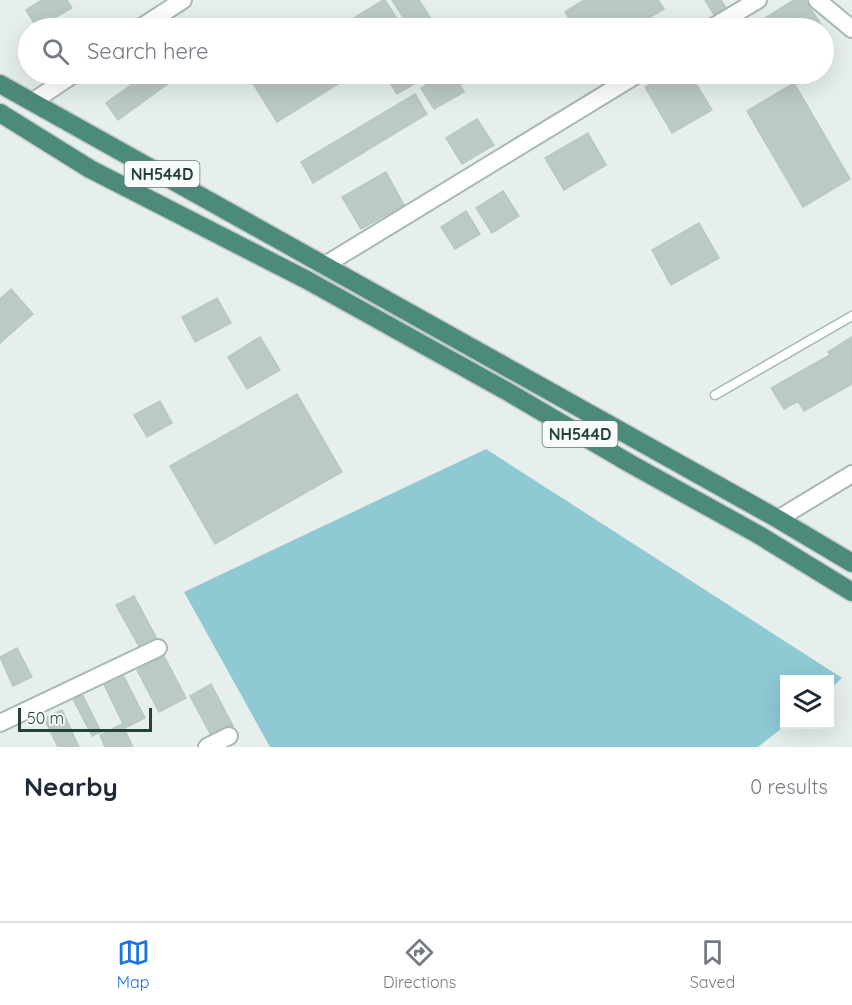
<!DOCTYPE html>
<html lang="en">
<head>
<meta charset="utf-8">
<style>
	body { margin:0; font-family:Quicksand,sans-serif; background:#f6f6f7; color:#1f2937 }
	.controls { position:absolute; right:18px; bottom:18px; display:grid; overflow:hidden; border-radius:0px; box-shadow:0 6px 24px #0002 }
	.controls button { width:54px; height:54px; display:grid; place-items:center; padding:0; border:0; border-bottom:2px solid #e0e1e3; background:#fff; color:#1f2937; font:30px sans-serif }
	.scale { position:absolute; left:18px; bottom:15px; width:134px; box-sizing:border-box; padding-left:6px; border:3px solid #24423a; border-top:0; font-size:16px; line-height:21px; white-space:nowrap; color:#24423a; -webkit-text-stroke:4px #f7fbf9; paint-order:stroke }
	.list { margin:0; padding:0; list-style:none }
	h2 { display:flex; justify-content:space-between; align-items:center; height:78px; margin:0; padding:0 24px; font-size:26px }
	h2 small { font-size:20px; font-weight:400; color:#747a83 }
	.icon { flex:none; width:33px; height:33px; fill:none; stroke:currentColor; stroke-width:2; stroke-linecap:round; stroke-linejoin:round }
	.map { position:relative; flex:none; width:852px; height:747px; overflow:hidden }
	.search { position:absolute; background:#fff; box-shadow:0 6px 24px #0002; left:18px; right:18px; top:18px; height:66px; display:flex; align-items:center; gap:15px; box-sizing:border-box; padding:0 21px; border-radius:33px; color:#747a83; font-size:22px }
	.sheet { height:174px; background:#fff }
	nav { display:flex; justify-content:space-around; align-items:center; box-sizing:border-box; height:84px; border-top:2px solid #e0e1e3; background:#fff; font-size:16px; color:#747a83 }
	nav a { display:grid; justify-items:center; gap:3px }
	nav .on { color:#1a73e8 }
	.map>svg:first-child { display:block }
	.water { fill:#8ec9d4 }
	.building { fill:#bbcac4; stroke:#b8c9c2; stroke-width:1.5 }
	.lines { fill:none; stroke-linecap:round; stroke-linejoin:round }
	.service-casing { stroke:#a8b8b2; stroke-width:11 }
	.minor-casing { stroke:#a8b8b2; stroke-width:20 }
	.trunk-casing { stroke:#c2cac8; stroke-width:21 }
	.service { stroke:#fff; stroke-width:8 }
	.minor { stroke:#fff; stroke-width:16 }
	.trunk { stroke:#4c8a7c; stroke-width:18 }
	.labels { text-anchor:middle; stroke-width:6; stroke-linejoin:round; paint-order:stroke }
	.shield { fill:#f7fbf9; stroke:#637a73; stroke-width:1.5 }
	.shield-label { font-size:16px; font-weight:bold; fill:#24423a }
</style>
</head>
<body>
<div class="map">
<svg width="852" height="747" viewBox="0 0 852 747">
	<rect width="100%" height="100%" fill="#e6efeb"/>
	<path class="water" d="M486 449 842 678 830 689V680H784L786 725 758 747H270L184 592Z"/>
	<path class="building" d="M42 0H67L72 8 37 28 26 10Z
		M385 0 403 28H338L383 0Z
		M392 0H419L437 28H410Z
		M584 0H658L664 9 632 28H575L565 12Z
		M705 0H721L730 14 718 21Z
		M794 0H805L828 35 824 38V28H749Z
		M146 74H168L173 80 118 120 106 103Z
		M266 74H354L277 122 252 82Z
		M396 74H431L397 94 388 79Z
		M446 74H454L464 92 434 109 421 88Z
		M668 74H690L712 110 672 133 645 87Z
		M794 83 850 179 803 207 747 111Z
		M415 94 427 114 313 183 301 162Z
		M477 119 494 145 462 164 446 138Z
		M588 133 606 165 564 190 545 158Z
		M386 172 404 205 361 229 342 197Z
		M503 191 519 216 492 233 476 208Z
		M466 211 480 234 455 249 441 227Z
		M699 223 719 258 671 285 652 250Z
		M11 289 33 314 0 343V299Z
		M217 298 231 323 195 342 182 317Z
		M260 337 280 370 247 389 228 357Z
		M852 337V384L804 411 798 401 784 409 771 388 830 355 828 352Z
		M297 394 342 472 215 544 170 466Z
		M160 401 172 423 147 437 134 415Z
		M134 596 157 639 140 648 116 605Z
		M17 648 32 677 13 686 0 657Z
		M164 656 186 698 159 712 137 670Z
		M121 671 145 718 125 728 102 680Z
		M211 684 233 726 212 737 190 696Z
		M81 692 101 732 92 736 72 697Z
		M62 710 79 747H58L44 718Z
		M122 724 133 747H105L100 735Z"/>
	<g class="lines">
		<g class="service-casing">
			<path id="service" d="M715 395 852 316"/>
		</g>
		<g class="minor-casing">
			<path id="minor" d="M817 0 852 29
				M140 28 183 0
				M711 28 758 0
				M32 102 74 74
				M325 265 638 74
				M778 519 852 474
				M0 723 158 648
				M207 747 229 736"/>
		</g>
		<g class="trunk-casing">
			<path id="trunk" d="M0 84 778 519 852 563
				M0 113 90 169 307 280 510 393 629 463 759 535 852 592"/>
		</g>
		<use href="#service" class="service"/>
		<use href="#minor" class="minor"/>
		<use href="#trunk" class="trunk"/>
	</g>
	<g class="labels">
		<g class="shield">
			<rect x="124.5" y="161" width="75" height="26" rx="4.5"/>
			<rect x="542.5" y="421" width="75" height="26" rx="4.5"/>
		</g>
		<g class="shield-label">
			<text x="162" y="180">NH544D</text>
			<text x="580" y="440">NH544D</text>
		</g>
	</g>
</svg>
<div class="controls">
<button><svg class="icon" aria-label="layers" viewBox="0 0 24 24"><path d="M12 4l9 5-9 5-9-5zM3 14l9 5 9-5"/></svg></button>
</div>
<div class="scale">50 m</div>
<div class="search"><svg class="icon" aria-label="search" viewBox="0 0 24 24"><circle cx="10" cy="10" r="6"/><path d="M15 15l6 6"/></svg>Search here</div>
</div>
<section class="sheet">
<h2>Nearby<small>0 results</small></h2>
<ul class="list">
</ul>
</section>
<nav>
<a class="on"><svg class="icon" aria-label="map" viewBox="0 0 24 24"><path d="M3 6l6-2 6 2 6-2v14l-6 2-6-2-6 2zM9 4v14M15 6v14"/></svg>Map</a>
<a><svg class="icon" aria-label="directions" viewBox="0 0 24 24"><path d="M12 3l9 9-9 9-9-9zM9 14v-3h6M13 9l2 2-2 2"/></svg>Directions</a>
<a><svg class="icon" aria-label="saved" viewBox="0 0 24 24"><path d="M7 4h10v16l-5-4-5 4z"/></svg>Saved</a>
</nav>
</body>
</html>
